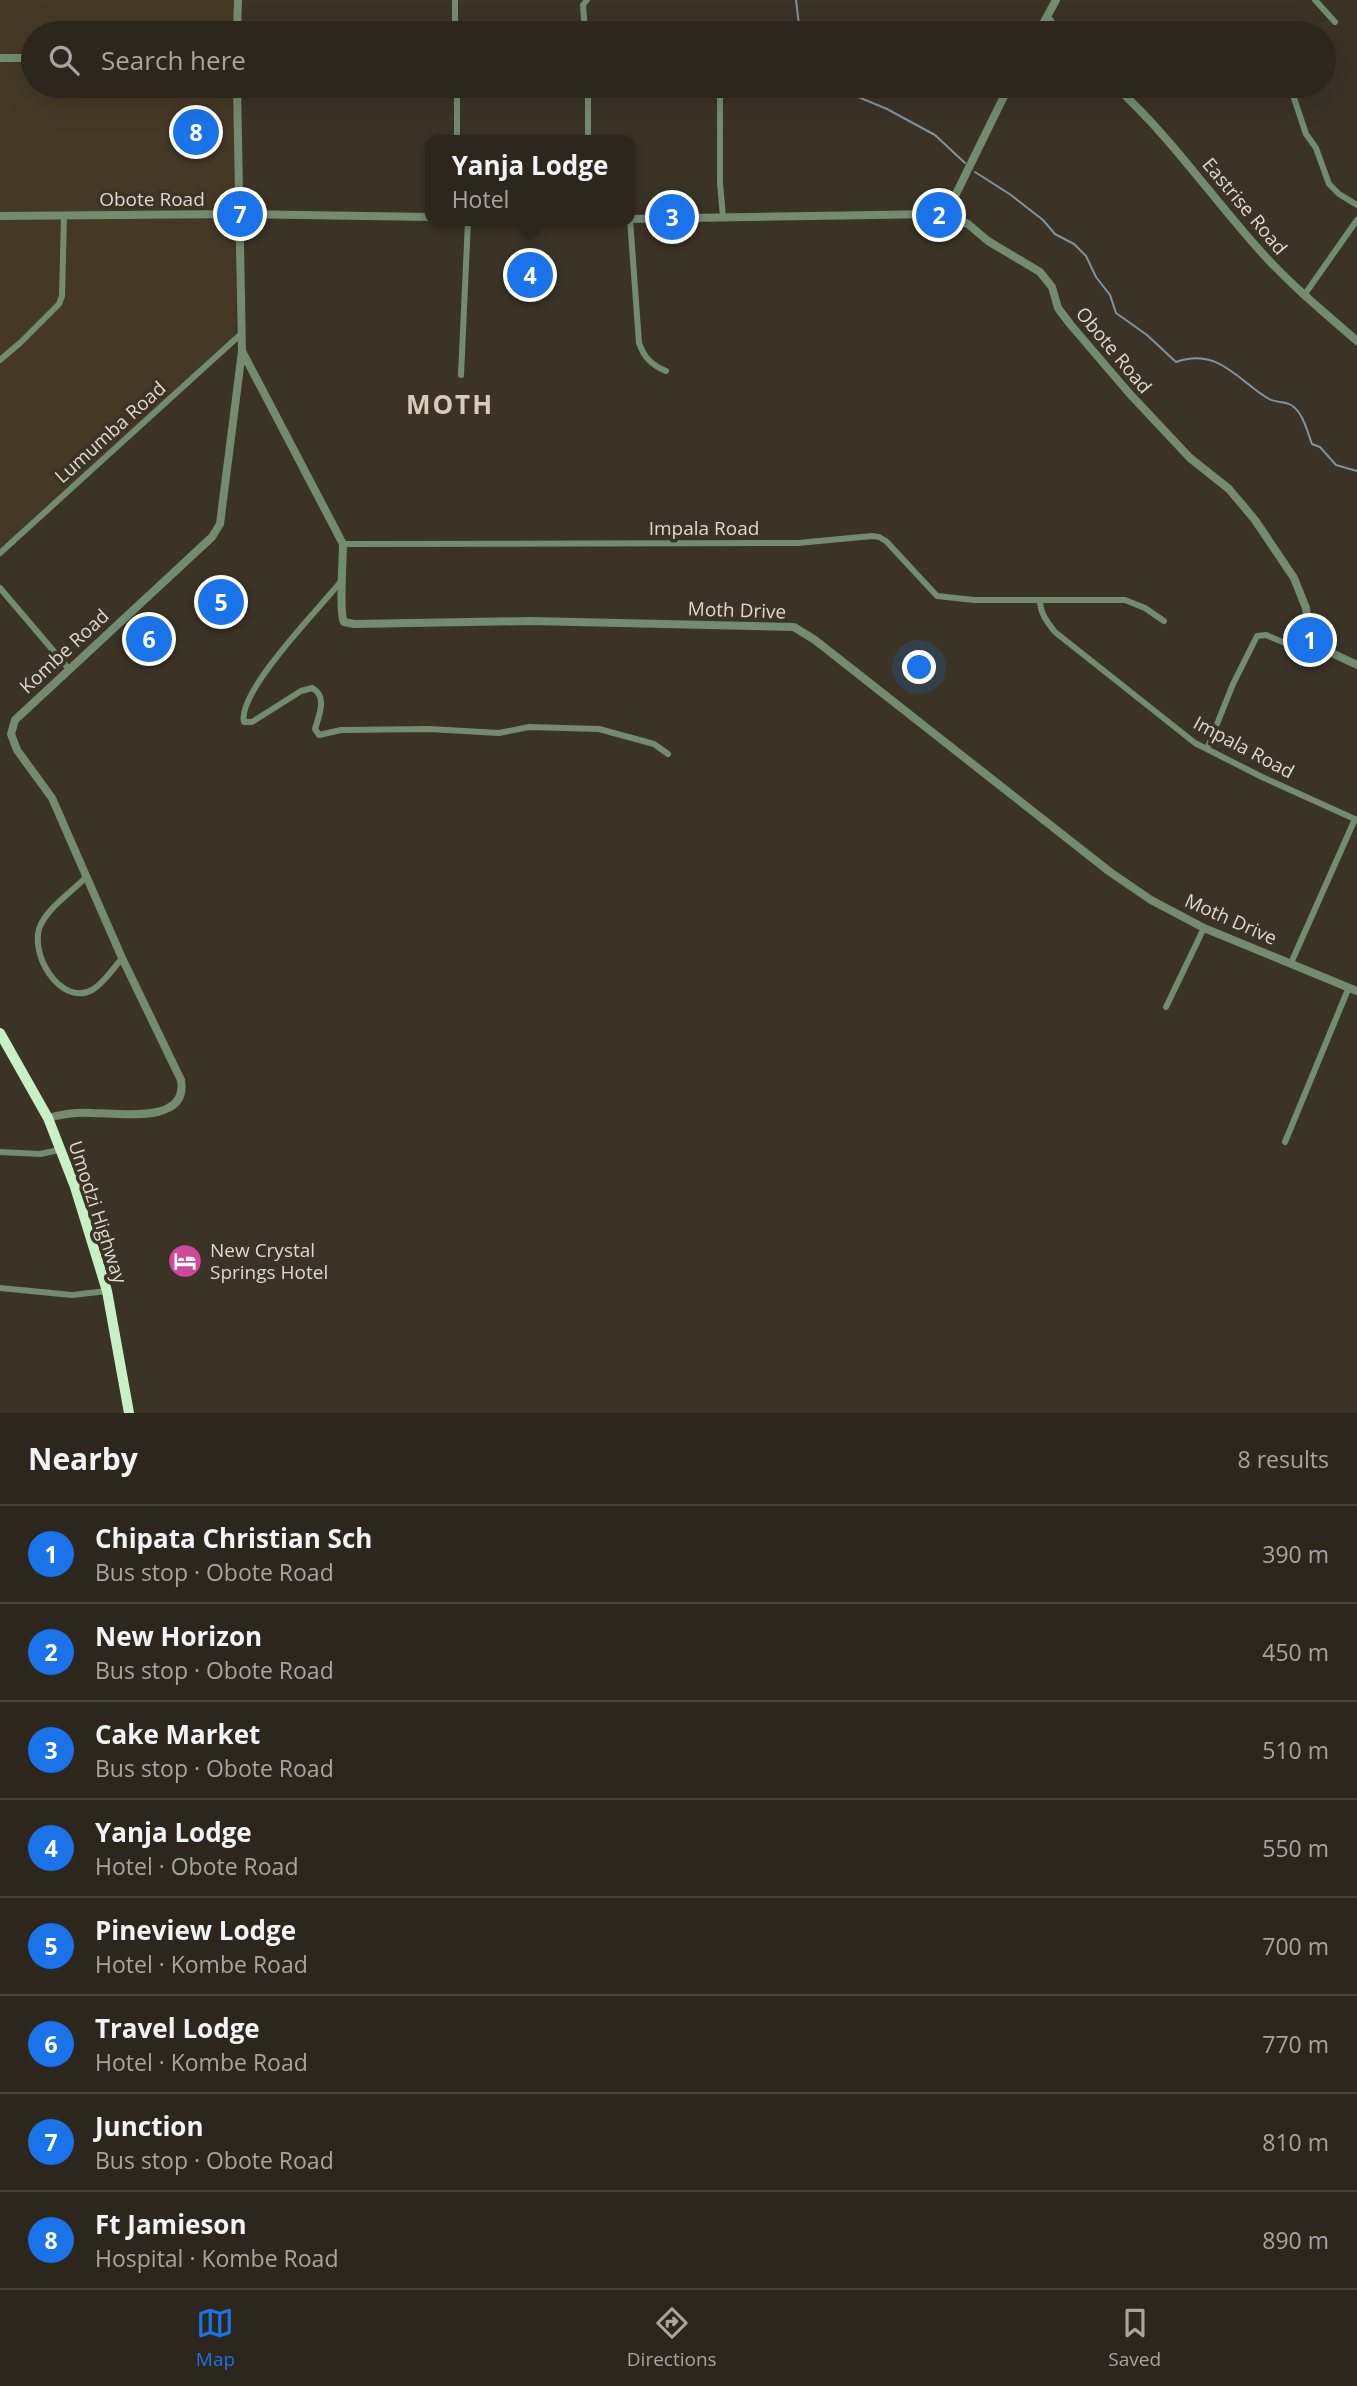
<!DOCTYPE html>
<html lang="en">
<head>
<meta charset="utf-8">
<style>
	body { margin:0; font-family:"Open Sans",sans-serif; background:#383229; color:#f1f3f6 }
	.you { position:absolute; left:920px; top:668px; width:24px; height:24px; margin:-18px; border:5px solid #fff; border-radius:50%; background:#1a73e8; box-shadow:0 0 0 10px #1a73e833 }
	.badge { display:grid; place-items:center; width:46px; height:46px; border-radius:50%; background:#1a73e8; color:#fff; font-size:23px; font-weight:700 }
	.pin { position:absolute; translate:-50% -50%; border:4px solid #fff; box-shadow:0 2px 7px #0006 }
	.popup { position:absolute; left:425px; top:135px; width:210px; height:91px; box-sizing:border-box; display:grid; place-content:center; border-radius:14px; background:#2c261c; filter:drop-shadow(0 2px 5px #0005); font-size:23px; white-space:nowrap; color:#a6a5a3 }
	.popup b { font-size:26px; color:#f1f3f6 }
	.popup::after { content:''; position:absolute; left:50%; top:100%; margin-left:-14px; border:14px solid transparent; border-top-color:#2c261c }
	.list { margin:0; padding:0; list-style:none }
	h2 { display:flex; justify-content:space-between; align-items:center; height:91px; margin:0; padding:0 28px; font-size:30px }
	h2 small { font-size:23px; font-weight:400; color:#a6a5a3 }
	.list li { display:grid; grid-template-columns:46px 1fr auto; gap:21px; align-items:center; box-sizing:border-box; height:98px; padding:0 28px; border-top:2px solid #48433b }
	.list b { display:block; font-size:26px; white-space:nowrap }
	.list p { margin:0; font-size:23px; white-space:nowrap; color:#a6a5a3 }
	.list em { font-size:23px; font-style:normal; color:#a6a5a3 }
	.icon { flex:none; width:38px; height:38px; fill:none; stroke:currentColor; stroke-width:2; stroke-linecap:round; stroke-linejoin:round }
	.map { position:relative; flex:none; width:1357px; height:1413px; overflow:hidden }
	.search { position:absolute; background:#2c261c; box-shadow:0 7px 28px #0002; left:21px; right:21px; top:21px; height:77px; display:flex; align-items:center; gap:18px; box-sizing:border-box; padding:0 24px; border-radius:38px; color:#a6a5a3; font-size:26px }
	.sheet { height:875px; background:#2c261c }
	nav { display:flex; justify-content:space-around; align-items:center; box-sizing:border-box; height:98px; border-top:2px solid #48433b; background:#2c261c; font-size:19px; color:#a6a5a3 }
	nav a { display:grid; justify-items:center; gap:4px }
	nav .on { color:#1a73e8 }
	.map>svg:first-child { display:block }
	.built { fill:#453926 }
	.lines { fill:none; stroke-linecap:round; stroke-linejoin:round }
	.stream { stroke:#7e949f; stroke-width:2 }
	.minor { stroke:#738c71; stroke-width:6 }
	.tertiary { stroke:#738c71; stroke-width:8 }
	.trunk { stroke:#c8f0c6; stroke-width:10 }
	.labels { text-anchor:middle; stroke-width:7; stroke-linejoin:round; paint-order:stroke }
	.street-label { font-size:19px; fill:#dfd9d1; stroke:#3b3326 }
	.poi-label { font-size:19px; fill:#dfd9d1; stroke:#3b3326; text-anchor:start }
	.district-label { font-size:26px; font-weight:bold; letter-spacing:2px; fill:#d6cbbc; stroke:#3b3326 }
</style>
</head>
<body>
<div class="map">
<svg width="1357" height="1413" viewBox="0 0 1357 1413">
	<rect width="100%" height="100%" fill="#3b3326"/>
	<path class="built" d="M0 0H241V33H33V86H240L235 342 0 558Z"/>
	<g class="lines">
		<path class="stream" d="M796 0 800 33
			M832 86 887 109 935 135 965 163
			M975 172 1011 195 1043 220 1055 234 1074 244 1086 256 1096 277 1110 295 1116 313 1147 335 1176 362C1219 347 1238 381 1269 399 1276 403 1284 401 1291 405 1303 412 1307 431 1312 444L1320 447 1336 465 1357 471"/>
		<path class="minor" d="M455 0V33
			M1315 0 1335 22
			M585 33 583 5 587 0
			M722 33V26
			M588 86V140
			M720 86V183L723 217
			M1290 86 1306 134 1316 148 1329 184 1339 194 1357 205
			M457 140V86
			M630 219 639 343C644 357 651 365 666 371
			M1305 294 1357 220
			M0 360 20 343 59 304 62 296 64 216
			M461 375 468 221
			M343 544 798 543 872 536 879 537 886 541 937 596 974 600H1125L1145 608 1164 621
			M0 553 241 334
			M342 580C322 606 237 691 244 722H252L301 691 312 688C328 696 319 715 315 729L319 735 341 730 429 729 499 733 529 727 599 729 654 744 668 754
			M0 588 68 668
			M1040 600C1040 613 1047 622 1055 632L1195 743 1262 777 1357 820
			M1207 749 1233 684 1257 636 1266 635 1290 645 1309 634
			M86 877C72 892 51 905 41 924 27 953 61 1007 92 990 103 984 114 968 122 958
			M1291 963 1355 819
			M1166 1007 1204 928
			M1285 1142 1349 987
			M0 1152 40 1154 59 1150
			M0 1288 72 1295 107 1291"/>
		<path class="tertiary" d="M1047 17 1059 33
			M237 33 238 0
			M1038 33 1056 0
			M0 58H33
			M1115 86C1172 138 1212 198 1263 254 1292 286 1325 313 1357 341
			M942 215 955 196 1009 86
			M0 216 240 214 430 217
			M630 219 936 214 954 218 968 224 988 241 1040 272 1052 287 1058 308 1070 324 1129 393 1190 458 1229 489 1255 520 1294 578 1306 608 1310 640 1317 646 1357 665
			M242 351 343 544C343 559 339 614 344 622L354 624 531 621 794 627 815 640 1110 872 1151 900 1204 928 1357 991
			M48 1118C63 1114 77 1112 92 1113 118 1113 189 1125 181 1080L122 958 52 798 17 750 11 734 15 720 212 537 220 524 242 351 237 86"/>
		<path class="trunk" d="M0 1033 48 1118 75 1187 107 1291 129 1413"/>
	</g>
	<defs>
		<g id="hotel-disc" transform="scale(1.75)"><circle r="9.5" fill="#d1479c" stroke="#3b3326"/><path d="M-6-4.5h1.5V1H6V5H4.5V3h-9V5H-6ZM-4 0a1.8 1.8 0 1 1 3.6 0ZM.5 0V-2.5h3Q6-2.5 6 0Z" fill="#fff"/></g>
	</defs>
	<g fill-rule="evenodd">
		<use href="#hotel-disc" x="185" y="1261"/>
	</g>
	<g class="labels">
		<g class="street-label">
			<text x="152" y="206">Obote Road</text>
			<text transform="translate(1245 206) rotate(50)" y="7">Eastrise Road</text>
			<text transform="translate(1114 350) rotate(50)" y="7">Obote Road</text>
			<text transform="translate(110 432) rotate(-42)" y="7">Lumumba Road</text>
			<text x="704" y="535">Impala Road</text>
			<text transform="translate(737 610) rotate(2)" y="7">Moth Drive</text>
			<text transform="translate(64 651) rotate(-43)" y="7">Kombe Road</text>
			<text transform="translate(1244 747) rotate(28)" y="7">Impala Road</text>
			<text transform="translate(1231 919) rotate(24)" y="7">Moth Drive</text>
			<text transform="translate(98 1212) rotate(72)" y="7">Umodzi Highway</text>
		</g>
		<g class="poi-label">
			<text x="210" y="1257">New Crystal<tspan x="210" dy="22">Springs Hotel</tspan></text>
		</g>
		<g class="district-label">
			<text x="450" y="414">MOTH</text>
		</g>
	</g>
</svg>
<div class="you"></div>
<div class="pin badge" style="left:1310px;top:640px">1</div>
<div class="pin badge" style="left:939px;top:215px">2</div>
<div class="pin badge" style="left:672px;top:217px">3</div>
<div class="pin badge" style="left:530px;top:275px">4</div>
<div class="popup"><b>Yanja Lodge</b>Hotel</div>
<div class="pin badge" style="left:221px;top:602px">5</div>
<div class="pin badge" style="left:149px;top:639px">6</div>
<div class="pin badge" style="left:240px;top:214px">7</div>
<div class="pin badge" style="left:196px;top:132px">8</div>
<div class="search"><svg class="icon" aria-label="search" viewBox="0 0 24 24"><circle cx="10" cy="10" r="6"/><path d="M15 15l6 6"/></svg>Search here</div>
</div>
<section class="sheet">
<h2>Nearby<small>8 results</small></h2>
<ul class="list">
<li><span class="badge">1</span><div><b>Chipata Christian Sch</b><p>Bus stop · Obote Road</p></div><em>390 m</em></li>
<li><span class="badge">2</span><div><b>New Horizon</b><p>Bus stop · Obote Road</p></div><em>450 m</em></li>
<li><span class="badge">3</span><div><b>Cake Market</b><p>Bus stop · Obote Road</p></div><em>510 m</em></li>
<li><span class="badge">4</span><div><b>Yanja Lodge</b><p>Hotel · Obote Road</p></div><em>550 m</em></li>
<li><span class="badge">5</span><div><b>Pineview Lodge</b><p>Hotel · Kombe Road</p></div><em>700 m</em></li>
<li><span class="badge">6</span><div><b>Travel Lodge</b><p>Hotel · Kombe Road</p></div><em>770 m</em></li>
<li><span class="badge">7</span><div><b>Junction</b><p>Bus stop · Obote Road</p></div><em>810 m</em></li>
<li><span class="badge">8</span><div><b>Ft Jamieson</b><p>Hospital · Kombe Road</p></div><em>890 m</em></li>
</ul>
</section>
<nav>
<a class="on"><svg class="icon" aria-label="map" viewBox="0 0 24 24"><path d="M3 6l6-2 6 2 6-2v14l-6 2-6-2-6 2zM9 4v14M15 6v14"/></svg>Map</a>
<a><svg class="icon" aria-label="directions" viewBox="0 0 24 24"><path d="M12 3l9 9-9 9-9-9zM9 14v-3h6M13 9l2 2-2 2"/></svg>Directions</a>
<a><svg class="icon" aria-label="saved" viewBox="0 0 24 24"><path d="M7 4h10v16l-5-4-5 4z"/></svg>Saved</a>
</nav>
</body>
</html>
